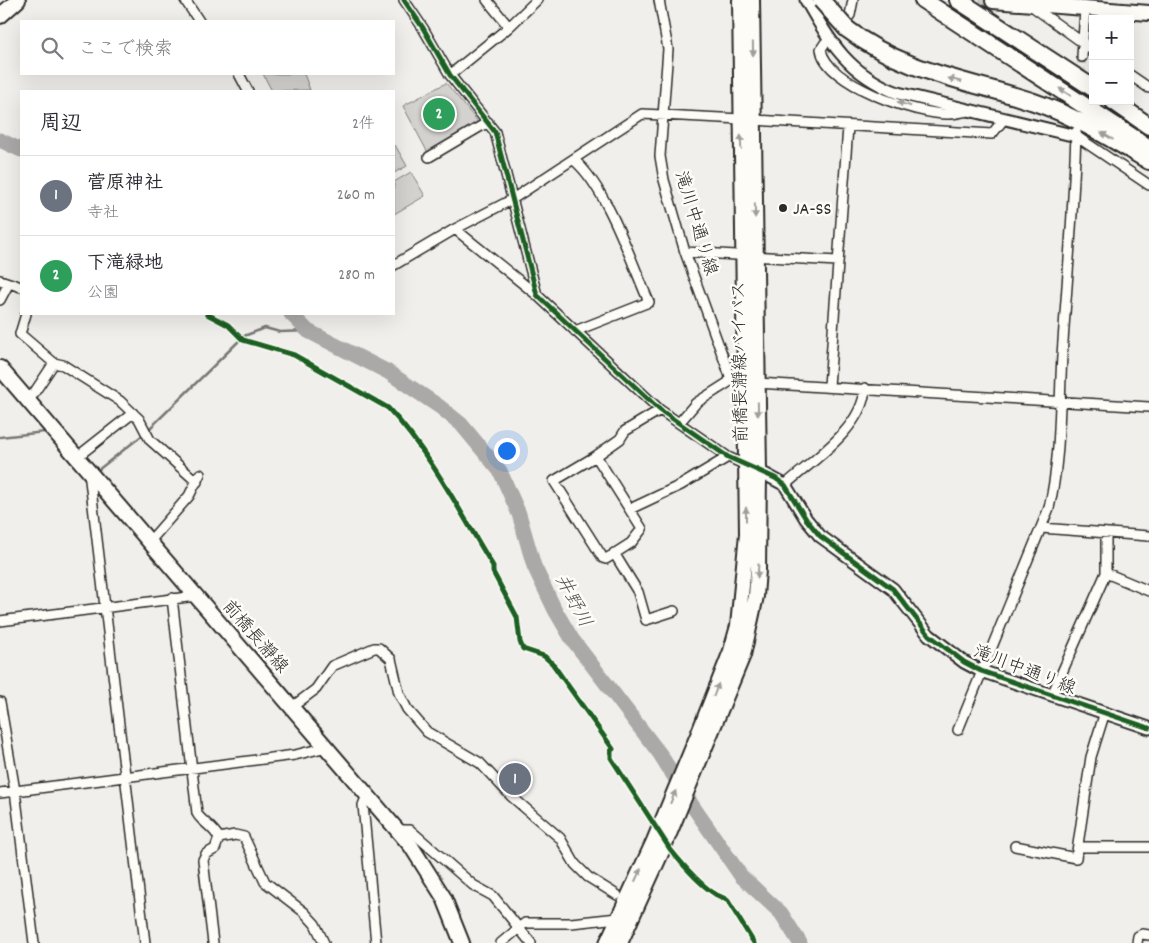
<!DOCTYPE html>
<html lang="ja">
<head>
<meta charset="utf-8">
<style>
	body { margin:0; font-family:Dekko,"Klee One",sans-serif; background:#f2f2f3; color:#2b2b33 }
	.controls { position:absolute; right:15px; top:15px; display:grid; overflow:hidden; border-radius:0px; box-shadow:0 5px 20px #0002 }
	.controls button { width:45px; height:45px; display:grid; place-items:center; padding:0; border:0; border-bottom:1px solid #e1e1e2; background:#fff; color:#2b2b33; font:25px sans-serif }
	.you { position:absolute; left:506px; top:450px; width:18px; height:18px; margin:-12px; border:4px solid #fff; border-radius:50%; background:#1a73e8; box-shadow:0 0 0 8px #1a73e833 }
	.badge { display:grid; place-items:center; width:32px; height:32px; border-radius:50%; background:#2b2b2b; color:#fff; font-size:16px; font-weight:700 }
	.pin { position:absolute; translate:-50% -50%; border:2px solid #fff; box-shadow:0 1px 5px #0006 }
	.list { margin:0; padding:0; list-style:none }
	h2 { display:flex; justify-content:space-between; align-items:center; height:65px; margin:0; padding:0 20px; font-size:21px }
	h2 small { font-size:16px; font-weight:400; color:#7c7c81 }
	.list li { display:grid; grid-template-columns:32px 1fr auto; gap:15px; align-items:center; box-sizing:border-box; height:80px; padding:0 20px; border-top:1px solid #e1e1e2 }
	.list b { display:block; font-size:19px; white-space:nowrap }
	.list p { margin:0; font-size:16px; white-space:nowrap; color:#7c7c81 }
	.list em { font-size:16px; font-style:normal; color:#7c7c81 }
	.icon { flex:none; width:28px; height:28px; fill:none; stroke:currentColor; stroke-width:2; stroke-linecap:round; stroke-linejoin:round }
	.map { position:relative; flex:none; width:1149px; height:943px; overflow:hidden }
	.search { position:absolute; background:#fff; box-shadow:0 5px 20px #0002; left:20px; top:20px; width:375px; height:55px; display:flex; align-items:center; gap:12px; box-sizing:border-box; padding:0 18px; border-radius:0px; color:#7c7c81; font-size:19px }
	.panel { position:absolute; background:#fff; box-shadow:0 5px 20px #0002; left:20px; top:90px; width:375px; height:225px; border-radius:0px }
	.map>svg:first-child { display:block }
	.green { fill:#d3d2cf; stroke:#7f7e7d }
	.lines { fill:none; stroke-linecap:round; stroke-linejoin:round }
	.stream { stroke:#777775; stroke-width:2.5 }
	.river { stroke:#aaa9a7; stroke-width:15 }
	.minor-tunnel { stroke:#c9c8c5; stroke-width:9; stroke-dasharray:9 4.5; stroke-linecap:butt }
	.primary-tunnel { stroke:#c9c8c5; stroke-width:14; stroke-dasharray:14 7; stroke-linecap:butt }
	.minor-casing { stroke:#2b2b2b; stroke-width:12 }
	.tertiary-casing { stroke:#2b2b2b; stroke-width:15 }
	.primary-casing { stroke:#2b2b2b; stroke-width:18 }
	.motorway-casing { stroke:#2b2b2b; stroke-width:20 }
	.minor { stroke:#fdfcf7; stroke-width:9 }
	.tertiary { stroke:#fdfcf7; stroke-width:11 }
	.primary { stroke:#fdfcf7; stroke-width:14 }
	.motorway { stroke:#fdfcf7; stroke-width:16 }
	.motorway-bridge-casing { stroke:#2b2b2b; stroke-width:20; stroke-linecap:butt }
	.motorway-bridge { stroke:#fdfcf7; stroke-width:16 }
	.cycleway-casing { stroke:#fdfcf7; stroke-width:8 }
	.cycleway { stroke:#1b5e20; stroke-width:5 }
	.oneway { fill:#9e9e9b }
	.poi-dot { fill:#2b2b2b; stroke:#fdfcf7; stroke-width:2 }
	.labels { text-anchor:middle; stroke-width:5; stroke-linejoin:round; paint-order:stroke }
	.poi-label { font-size:18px; fill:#2b2b2b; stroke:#fdfcf7; text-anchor:start }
	.street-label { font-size:18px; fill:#2b2b2b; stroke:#fdfcf7 }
	.water-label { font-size:19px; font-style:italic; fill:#575756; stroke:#fdfcf7 }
</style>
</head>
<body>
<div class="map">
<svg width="1149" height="943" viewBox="0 0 1149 943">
	<rect width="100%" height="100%" fill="#f0efeb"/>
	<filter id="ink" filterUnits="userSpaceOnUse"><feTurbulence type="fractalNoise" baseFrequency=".02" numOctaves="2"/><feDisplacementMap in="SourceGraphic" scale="10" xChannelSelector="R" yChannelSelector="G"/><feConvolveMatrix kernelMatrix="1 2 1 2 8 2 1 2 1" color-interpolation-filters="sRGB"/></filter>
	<g filter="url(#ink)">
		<path class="green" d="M263 74H304L310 90 272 91Z
			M446 83 478 122 428 153 403 106Z
			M395 145 407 166 394 173V146Z
			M411 172 425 196 394 214V182Z"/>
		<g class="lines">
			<path class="stream" d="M148 430 244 336 265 328 280 332 308 331
				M0 437 45 432
				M98 470 144 434"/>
			<path class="river" d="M0 140 21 150
				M291 314 308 331 388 372 440 407 461 424 500 471 519 514 534 566 555 610 572 639 660 754 692 805 741 876 781 913 800 943"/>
			<path class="minor-tunnel" d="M1078 104 1082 57"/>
			<path class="primary-tunnel" d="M979 0 993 1"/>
			<g class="minor-casing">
				<path id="minor" d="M185 0 199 21
					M404 0 423 28 450 75 495 132 537 295 660 410 728 457 750 467
					M487 0 509 27
					M659 0 668 49 660 156 664 180 685 252 730 376 729 382 696 403 679 423
					M1029 4 1093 50
					M844 22 850 15 853 0
					M825 43 821 49C825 84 917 115 949 114 955 114 962 112 968 111
					M1082 57 1085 9
					M239 74 248 91
					M450 75 509 27 537 0
					M1130 75 1149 88
					M754 120 992 134 1004 119
					M1076 136 1149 185
					M429 157 488 122
					M574 160C607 188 631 261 649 302L575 331
					M455 229 537 295
					M685 252 837 261
					M394 265 455 229 511 200 642 114 741 119
					M0 280 21 287
					M0 300 9 283
					M26 314 20 334 54 363
					M757 383 1149 407
					M829 386 848 127
					M28 402 54 363 63 365 120 401 139 419 150 440 197 482
					M596 456 642 529 631 543 606 559 603 558 554 481 596 456 620 439 625 431 660 410
					M77 457 133 413
					M89 472 145 943
					M785 485C813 460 863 428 865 388
					M630 509 681 485 728 457
					M1041 528 1149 536
					M150 541 189 496 200 474
					M614 553 638 592 646 620 674 611
					M1106 573 1149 591
					M172 598 197 813C199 820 213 826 219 838L215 849 206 854 203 860 213 943
					M0 621 196 596
					M1052 695 1106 573V534
					M0 702 15 791 34 943
					M292 707 316 689 332 666 374 648H379L391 659 399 693 407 709 427 732 480 763 511 796 560 838 575 864 588 877 617 895
					M958 730 1049 508C1061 458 1059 407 1062 356 1067 281 1074 206 1076 132
					M0 793 295 755 327 747
					M368 793 363 805 376 943
					M397 830H410L473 885 493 896 531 943
					M219 838 235 835 244 837 265 882 304 912 315 924 324 943
					M1015 846 1076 858 1091 757 1105 712
					M1078 847H1149
					M501 943 525 923H571L618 918
					M1137 943 1138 936 1142 934 1149 935"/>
			</g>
			<g class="tertiary-casing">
				<path id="tertiary" d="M806 0C831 44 849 74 898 93L1076 136
					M759 471 785 485 806 519 820 536 893 589 929 635 964 662 981 671 1149 728"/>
			</g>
			<g class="primary-casing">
				<path id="primary" d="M993 1 1149 13
					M0 16 18 0
					M0 368 411 846 444 898 462 943
					M607 943 654 841 698 735 731 651 738 626 747 534 740 0
					M620 943 662 851 743 655 756 596 758 570 759 471 752 0"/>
			</g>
			<g class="motorway-casing">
				<path id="motorway" d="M923 0 1149 148
					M958 0 1093 88
					M847 29C904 73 968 80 1034 102 1075 116 1112 139 1149 161
					M1113 101 1149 126"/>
			</g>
			<use href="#minor" class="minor"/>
			<use href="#tertiary" class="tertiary"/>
			<use href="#primary" class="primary"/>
			<use href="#motorway" class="motorway"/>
			<g class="motorway-bridge-casing">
				<path id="motorway-bridge" d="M821 0 847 29"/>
			</g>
			<use href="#motorway-bridge" class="motorway-bridge"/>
			<g class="cycleway-casing">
				<path id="cycleway" d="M404 0 423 28 450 75 495 132 537 295 660 410 728 457 775 478 785 485 806 519 820 536 893 589 929 635 964 662 981 671 1149 728
					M207 314 228 325 243 340 294 355 388 408C431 454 460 512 493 566V572L517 617 520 642 523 649 544 656 552 663 613 749 611 750V758L670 849C682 864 698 883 715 894 720 897 724 897 728 901L754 943"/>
			</g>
			<use href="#cycleway" class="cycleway"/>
		</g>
		<defs><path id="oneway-solid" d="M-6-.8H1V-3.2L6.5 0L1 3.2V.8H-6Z" transform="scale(1.25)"/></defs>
		<g class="oneway">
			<use href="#oneway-solid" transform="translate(753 49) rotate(89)"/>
			<use href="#oneway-solid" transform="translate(955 80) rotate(-165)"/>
			<use href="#oneway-solid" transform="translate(1065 92) rotate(-147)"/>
			<use href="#oneway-solid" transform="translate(904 104) rotate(-163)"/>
			<use href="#oneway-solid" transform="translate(1107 136) rotate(-149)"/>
			<use href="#oneway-solid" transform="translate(741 142) rotate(-91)"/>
			<use href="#oneway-solid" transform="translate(755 211) rotate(89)"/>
			<use href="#oneway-solid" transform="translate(758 409) rotate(89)"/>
			<use href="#oneway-solid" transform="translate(746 514) rotate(-90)"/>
			<use href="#oneway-solid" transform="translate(758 571) rotate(94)"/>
			<use href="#oneway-solid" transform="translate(716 690) rotate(-69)"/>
			<use href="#oneway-solid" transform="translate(673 797) rotate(-67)"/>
			<use href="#oneway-solid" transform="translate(638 875) rotate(-65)"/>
		</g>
	</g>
	<circle class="poi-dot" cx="783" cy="208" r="5"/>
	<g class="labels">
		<g class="poi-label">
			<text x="793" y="214">JA-SS</text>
		</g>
		<g class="street-label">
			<text transform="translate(697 223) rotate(73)" y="6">滝川中通り線</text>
			<text transform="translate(739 362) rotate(-91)" y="6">前橋長瀞線バイパス</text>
			<text transform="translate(256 636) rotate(49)" y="6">前橋長瀞線</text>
			<text transform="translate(1025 669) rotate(21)" y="6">滝川中通り線</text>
		</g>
		<g class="water-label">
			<text transform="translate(575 600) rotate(62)" y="7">井野川</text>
		</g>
	</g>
</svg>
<div class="controls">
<button>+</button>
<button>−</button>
</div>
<div class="you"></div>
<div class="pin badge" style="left:515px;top:779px;background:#6b7280">1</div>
<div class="pin badge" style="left:439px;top:114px;background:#2e9e5b">2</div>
<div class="search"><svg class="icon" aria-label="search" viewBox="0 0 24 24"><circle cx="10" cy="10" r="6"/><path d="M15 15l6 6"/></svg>ここで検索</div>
<section class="panel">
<h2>周辺<small>2件</small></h2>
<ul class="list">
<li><span class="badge" style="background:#6b7280">1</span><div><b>菅原神社</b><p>寺社</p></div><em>260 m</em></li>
<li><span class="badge" style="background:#2e9e5b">2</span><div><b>下滝緑地</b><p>公園</p></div><em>280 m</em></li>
</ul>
</section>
</div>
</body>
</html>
